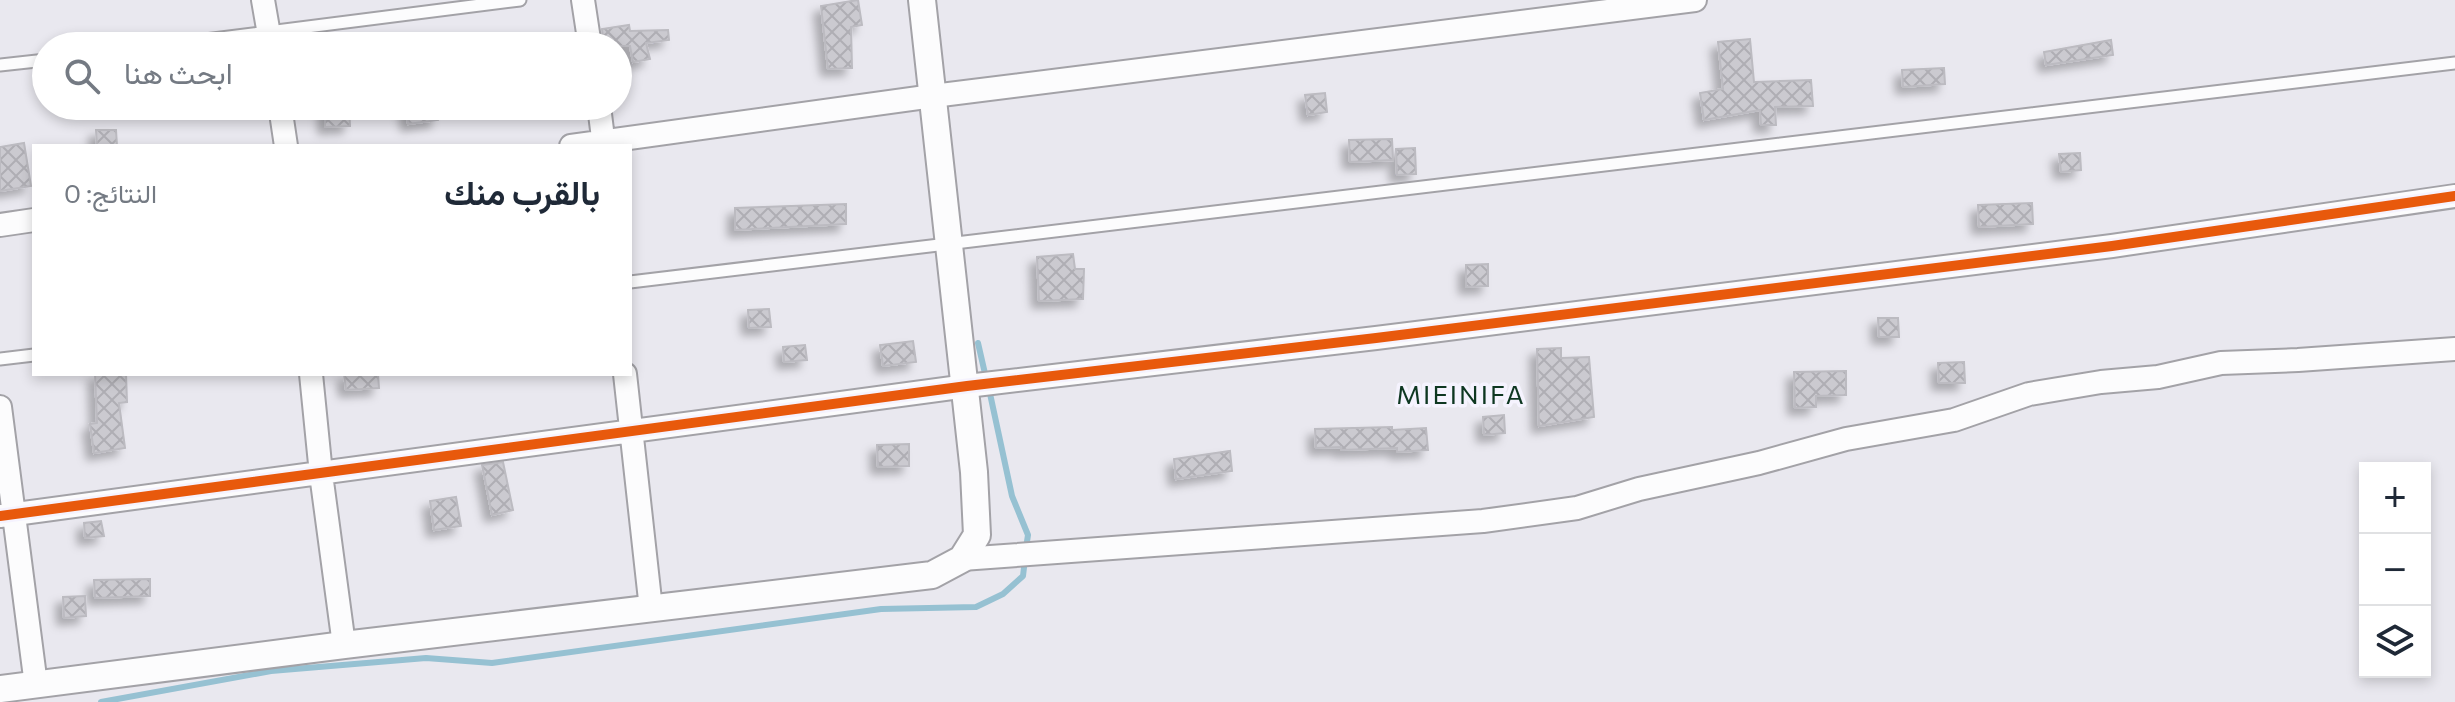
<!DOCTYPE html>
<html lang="ar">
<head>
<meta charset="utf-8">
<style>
	body { margin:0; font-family:Commissioner,Vazirmatn,sans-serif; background:#f6f6f7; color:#1f2937; direction:rtl }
	.controls { position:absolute; right:24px; bottom:24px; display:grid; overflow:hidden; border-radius:0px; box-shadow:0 4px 12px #0003 }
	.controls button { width:72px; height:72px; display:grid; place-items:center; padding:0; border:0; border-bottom:2px solid #e0e1e3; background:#fff; color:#1f2937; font:40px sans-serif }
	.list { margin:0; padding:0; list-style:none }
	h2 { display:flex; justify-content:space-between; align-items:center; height:104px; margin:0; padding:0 32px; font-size:34px }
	h2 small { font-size:26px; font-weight:400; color:#747a83 }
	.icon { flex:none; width:44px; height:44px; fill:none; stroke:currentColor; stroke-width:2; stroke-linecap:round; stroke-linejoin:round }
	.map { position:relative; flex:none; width:2455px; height:702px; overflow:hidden; direction:ltr }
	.search { position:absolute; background:#fff; box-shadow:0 4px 12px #0003; left:32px; top:32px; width:600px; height:88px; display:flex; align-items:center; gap:20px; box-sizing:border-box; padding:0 28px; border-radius:44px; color:#747a83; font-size:30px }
	.panel { position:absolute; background:#fff; box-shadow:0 4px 12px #0003; left:32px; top:144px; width:600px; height:232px; border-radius:0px; direction:rtl }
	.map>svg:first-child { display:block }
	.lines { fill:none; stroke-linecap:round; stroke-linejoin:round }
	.stream { stroke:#96c1d2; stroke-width:6 }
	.building { fill:url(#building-cross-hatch); stroke:#bcbbc1; stroke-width:2; filter:url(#shadow) }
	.service-casing { stroke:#a3a2a7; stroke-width:15 }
	.minor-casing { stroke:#a3a2a7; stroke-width:26 }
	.tertiary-casing { stroke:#a3a2a7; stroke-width:30 }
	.service { stroke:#fcfcfd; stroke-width:11 }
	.minor { stroke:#fcfcfd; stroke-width:22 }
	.tertiary { stroke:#fcfcfd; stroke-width:26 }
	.cycleway-casing { stroke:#f5f3fe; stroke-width:15 }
	.cycleway { stroke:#e8590c; stroke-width:10 }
	.labels { text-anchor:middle; stroke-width:7; stroke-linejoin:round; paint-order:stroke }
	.neighbourhood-label { font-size:26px; letter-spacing:2px; fill:#0e3721; stroke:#f5f3fe }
</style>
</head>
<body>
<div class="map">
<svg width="2455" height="702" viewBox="0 0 2455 702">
	<defs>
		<pattern id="building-cross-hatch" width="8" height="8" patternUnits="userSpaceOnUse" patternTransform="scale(2)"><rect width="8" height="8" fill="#cbcad0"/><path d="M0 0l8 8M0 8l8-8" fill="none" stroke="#afaeb4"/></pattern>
		<filter id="shadow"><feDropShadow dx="-7" dy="7" stdDeviation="4" flood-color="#0004"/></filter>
	</defs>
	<rect width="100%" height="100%" fill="#e9e8ef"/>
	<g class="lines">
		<path class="stream" d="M978 343 986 378
			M989 389 1012 496 1028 535 1026 548
			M101 702 271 671 426 658 492 663 881 609 976 607 1003 594 1023 576 1025 559"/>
	</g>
	<path class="building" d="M858 0 862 25 851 27 852 68 828 69 821 6Z
		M629 25 630 31 668 30 669 40 646 43 650 59 633 62 630 46H604L602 29Z
		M1750 39 1754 82 1811 80 1813 106 1775 107 1776 125H1761L1760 110 1704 120 1700 93 1723 89 1718 42Z
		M2111 40 2113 55 2046 65 2044 52Z
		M1944 68 1945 84 1903 87 1902 70Z
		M1325 93 1327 112 1308 115 1305 95Z
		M325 106H349L350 126 325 127Z
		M406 106H437L438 120 408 124Z
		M96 130H116L117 146H97Z
		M1392 139 1393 160 1350 162 1349 140Z
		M24 143 31 186 0 191V147Z
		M1415 148 1416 174 1397 175 1396 149Z
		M2080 153 2081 170 2061 172 2059 154Z
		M2032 203 2033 224 1979 227 1978 205Z
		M846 204V224L735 230V208Z
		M1073 254 1075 269H1084L1083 299 1039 301 1037 257Z
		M1488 264V286L1466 287V265Z
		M769 309 771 327 749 328 748 310Z
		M1878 318H1898L1899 337H1879Z
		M913 341 916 362 883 366 880 345Z
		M805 345 807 360 784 362 783 347Z
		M1561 348V358L1589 357 1594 417 1539 426 1537 349Z
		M1964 362 1965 383H1939L1938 363Z
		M1846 371V395L1816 396V407L1795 408 1794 372Z
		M95 374H126L127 402 119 403 125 448 94 453 90 424 97 423Z
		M344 374H378L379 388 346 390Z
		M1504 415 1505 433 1484 435 1483 417Z
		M1392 427V430L1426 428 1428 450 1397 452V448L1341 450V447L1316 448 1315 429Z
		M909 444V466L878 467 877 445Z
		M1230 451 1232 471 1176 479 1174 459Z
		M503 462 513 510 492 515 482 465Z
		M456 497 461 526 434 530 430 501Z
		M101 521 104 536 85 538 84 523Z
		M150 579V596L95 598 94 580Z
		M85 596 86 616 64 618 63 597Z"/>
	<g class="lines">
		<g class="service-casing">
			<path id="service" d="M157 46 520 0
				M0 65 46 60
				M630 282 2455 63
				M0 359 34 355"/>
		</g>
		<g class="minor-casing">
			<path id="minor" d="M263 0 271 46
				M583 0 590 46
				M280 106 286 146
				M599 106 604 146
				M571 146 933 96 1695 0
				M0 225 34 220
				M311 374 321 474 344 645
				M625 374 651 609
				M0 407 36 685
				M0 516 967 386 1376 338 2112 246 2455 196
				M962 559 1483 521 1577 508 1639 489 1759 463 1846 439 1954 420 2029 394 2101 382 2158 377 2221 363 2298 360 2455 349"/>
		</g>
		<g class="tertiary-casing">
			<path id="tertiary" d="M0 689 344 645 932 575 962 559 977 535 974 472 922 0"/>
		</g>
		<use href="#service" class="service"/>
		<use href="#minor" class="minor"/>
		<use href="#tertiary" class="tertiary"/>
		<g class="cycleway-casing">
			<path id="cycleway" d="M0 516 967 386 1376 338 2112 246 2455 196"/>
		</g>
		<use href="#cycleway" class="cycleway"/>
	</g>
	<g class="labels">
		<g class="neighbourhood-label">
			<text x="1461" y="404">MIEINIFA</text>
		</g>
	</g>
</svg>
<div class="controls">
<button>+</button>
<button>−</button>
<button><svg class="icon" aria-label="layers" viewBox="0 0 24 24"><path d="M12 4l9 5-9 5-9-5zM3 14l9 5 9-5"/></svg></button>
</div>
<div class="search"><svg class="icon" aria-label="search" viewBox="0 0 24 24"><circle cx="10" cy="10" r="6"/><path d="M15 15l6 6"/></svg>ابحث هنا</div>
<section class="panel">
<h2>بالقرب منك<small>النتائج: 0</small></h2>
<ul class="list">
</ul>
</section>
</div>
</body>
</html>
